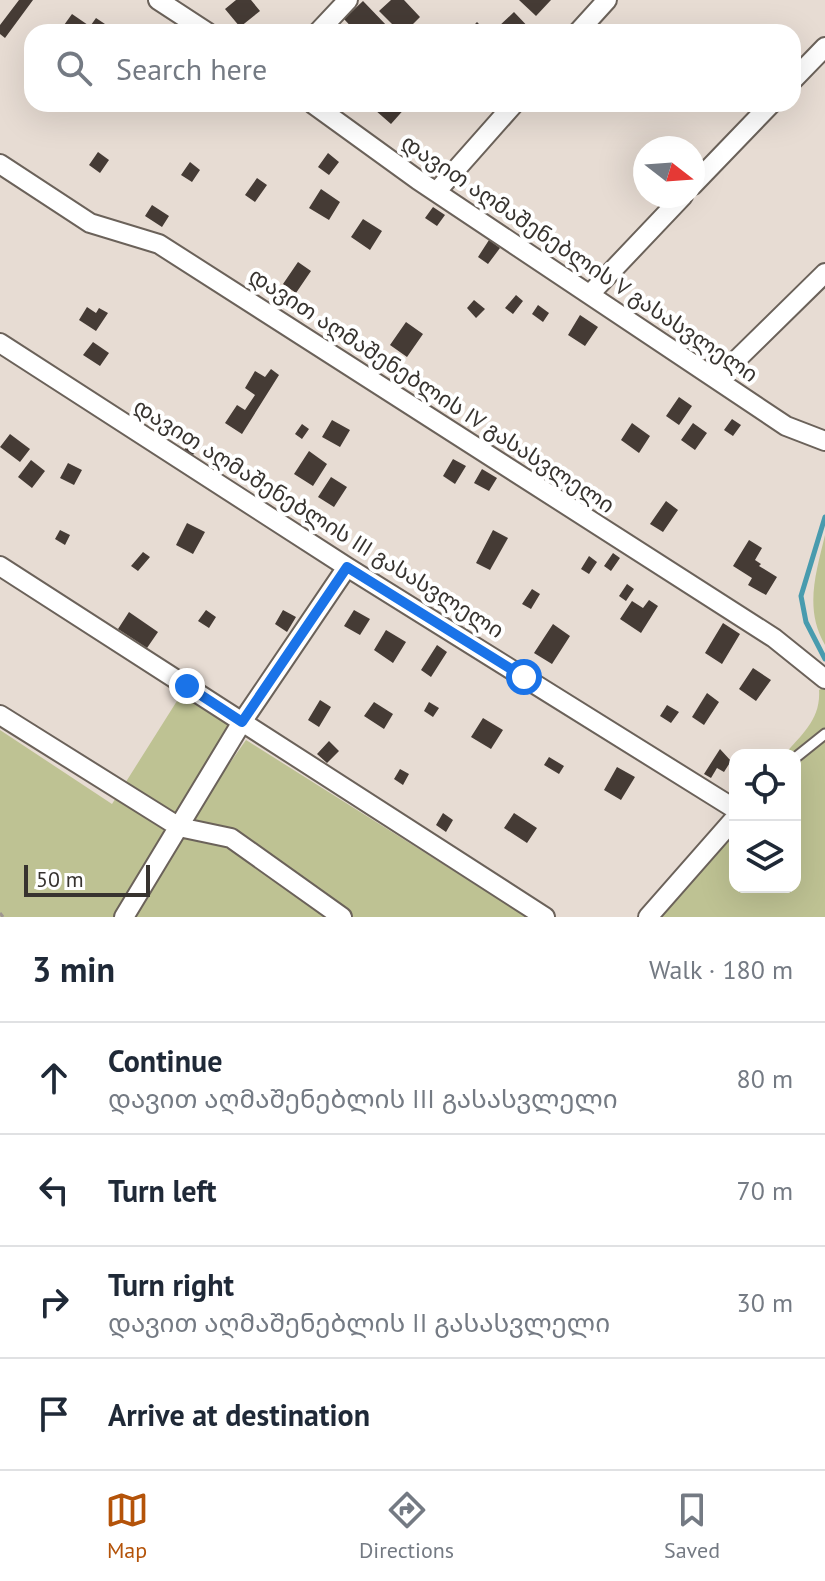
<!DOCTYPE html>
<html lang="en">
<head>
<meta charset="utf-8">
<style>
	body { margin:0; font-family:"PT Sans","Noto Sans Georgian",sans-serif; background:#f6f6f7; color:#1f2937 }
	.controls { position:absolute; right:24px; bottom:24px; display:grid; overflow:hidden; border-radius:16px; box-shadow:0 8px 32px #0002 }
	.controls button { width:72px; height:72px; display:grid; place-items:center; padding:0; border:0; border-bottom:2px solid #e0e1e3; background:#fff; color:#1f2937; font:40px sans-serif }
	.compass { position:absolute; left:633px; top:136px; width:72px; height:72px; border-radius:50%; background:#fff; box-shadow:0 8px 32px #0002; rotate:107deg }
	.scale { position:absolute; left:24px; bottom:20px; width:126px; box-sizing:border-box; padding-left:8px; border:4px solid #37332f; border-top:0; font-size:22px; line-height:28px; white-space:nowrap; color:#37332f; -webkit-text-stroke:6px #fff; paint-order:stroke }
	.stop { position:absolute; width:24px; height:24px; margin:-18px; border:6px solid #1a73e8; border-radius:50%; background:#fff }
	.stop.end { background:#1a73e8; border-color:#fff; box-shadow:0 2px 8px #0008 }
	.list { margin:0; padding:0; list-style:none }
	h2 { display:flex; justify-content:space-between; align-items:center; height:104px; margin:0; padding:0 32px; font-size:34px }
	h2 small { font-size:26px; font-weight:400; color:#747a83 }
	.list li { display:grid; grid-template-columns:52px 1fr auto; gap:24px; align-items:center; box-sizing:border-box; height:112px; padding:0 32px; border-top:2px solid #e0e1e3 }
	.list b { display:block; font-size:30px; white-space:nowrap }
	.list p { margin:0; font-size:26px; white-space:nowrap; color:#747a83 }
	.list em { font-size:26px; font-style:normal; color:#747a83 }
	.icon { flex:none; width:44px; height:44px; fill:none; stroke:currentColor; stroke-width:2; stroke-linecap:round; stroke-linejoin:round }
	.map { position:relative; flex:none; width:825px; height:917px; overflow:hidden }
	.search { position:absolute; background:#fff; box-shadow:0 8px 32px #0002; left:24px; right:24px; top:24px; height:88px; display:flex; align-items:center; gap:20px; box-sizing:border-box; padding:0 28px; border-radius:24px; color:#747a83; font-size:30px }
	.sheet { height:552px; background:#fff }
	nav { display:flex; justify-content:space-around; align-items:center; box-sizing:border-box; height:112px; border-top:2px solid #e0e1e3; background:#fff; font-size:22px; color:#747a83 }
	nav a { display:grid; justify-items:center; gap:4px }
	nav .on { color:#b45309 }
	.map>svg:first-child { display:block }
	.green { fill:#bec293 }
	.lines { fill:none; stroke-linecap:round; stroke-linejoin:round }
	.stream { stroke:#489bae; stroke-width:5 }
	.building { fill:#453b35 }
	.lane-casing { stroke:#6b625a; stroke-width:13 }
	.street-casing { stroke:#6b625a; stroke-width:22 }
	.path { stroke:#9f9690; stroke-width:3; stroke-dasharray:6 4; stroke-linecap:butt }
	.lane { stroke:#fff; stroke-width:9 }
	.street { stroke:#fff; stroke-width:18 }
	.route { stroke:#1a73e8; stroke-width:10 }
	.labels { text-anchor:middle; stroke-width:8; stroke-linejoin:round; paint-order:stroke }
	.street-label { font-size:22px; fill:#37332f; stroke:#fff }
</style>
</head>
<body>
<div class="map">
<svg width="825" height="917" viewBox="0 0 825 917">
	<rect width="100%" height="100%" fill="#e7dcd3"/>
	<path class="green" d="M825 535V645C804 609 816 573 825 535Z
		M825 686V917H647L735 813V887H795V755H784C802 734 821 719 819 690Z
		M182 693 232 724 115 917H0V730L112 804Z
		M246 740 527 917H129L173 844Z"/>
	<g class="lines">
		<path class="stream" d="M825 517 801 596 806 622 825 659"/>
	</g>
	<path class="building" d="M19 0H33L5 38 0 34V25Z
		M236 0H251L260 11 240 27 225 9Z
		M391 0H404L420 17 405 32H400L379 11Z
		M519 0H551L536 16Z
		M363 1 388 27 382 32H356L344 19Z
		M514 12 533 32H503L498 27Z
		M72 14 88 25 84 32H59Z
		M96 18 105 24 99 32H86Z
		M477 22 487 32H467Z
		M381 104H404L407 106 391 124 375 110Z
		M98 152 109 160 100 173 89 165Z
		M328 153 339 162 329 175 318 167Z
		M190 162 200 170 192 182 181 175Z
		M257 178 267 185 255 202 245 195Z
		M321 189 340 202 329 220 309 208Z
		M152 205 169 216 162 227 145 216Z
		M433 207 445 215 437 226 425 218Z
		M363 219 382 231 370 250 351 237Z
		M489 240 500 248 488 264 478 257Z
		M298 262 311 271 296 293 283 284Z
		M516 295 523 301 513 314 505 308Z
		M474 300 485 309 476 318 467 308Z
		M538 305 549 313 543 322 532 314Z
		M87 307 96 313 99 308 108 313 96 331 79 320Z
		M580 315 598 327 585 346 568 335Z
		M406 322 423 334 407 357 390 345Z
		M93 342 109 353 100 366 83 355Z
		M271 369 279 375 242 434 225 423 237 405 245 410 255 395 245 388 255 371 265 377Z
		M679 397 692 406 679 425 666 416Z
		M732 419 741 425 733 436 724 430Z
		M332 420 350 430 340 447 322 437Z
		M632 423 650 436 639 453 621 440Z
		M693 423 707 433 695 450 681 440Z
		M302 424 309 429 302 439 295 434Z
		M10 434 30 449 20 462 0 447Z
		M193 436 202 442 193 455 184 450Z
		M309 451 327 464 313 486 294 474Z
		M453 459 466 466 455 484 443 476Z
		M31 460 45 471 32 488 18 477Z
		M68 463 82 470 74 485 60 478Z
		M482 469 497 478 489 491 474 483Z
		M331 477 347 487 334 507 318 497Z
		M666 501 678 510 663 532 650 524Z
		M187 523 205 532 193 554 176 545Z
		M60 530 70 535 65 545 55 539Z
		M493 530 508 538 490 570 476 563Z
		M749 540 762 548 755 560 761 564 759 566 777 577 766 595 748 585 752 578 733 566Z
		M143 552 150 557 138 571 131 566Z
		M613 553 620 558 611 571 604 566Z
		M589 556 597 562 589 574 581 569Z
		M627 584 634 589 626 601 619 596Z
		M532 589 540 594 531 609 522 604Z
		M649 600 658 606 641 633 620 619 632 601 643 608Z
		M206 610 216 617 209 628 198 621Z
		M283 610 296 617 287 632 275 624Z
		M354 610 370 619 360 635 344 626Z
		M129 612 158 632 147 648 118 629Z
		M723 623 740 634 722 664 705 653Z
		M553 624 570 636 552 664 534 653Z
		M386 630 406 642 393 663 374 650Z
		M437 645 447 652 431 677 421 670Z
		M753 668 771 680 756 701 739 689Z
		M707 693 719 702 704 725 692 717Z
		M320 700 331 707 319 727 308 720Z
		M374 702 393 714 384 729 364 716Z
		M429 702 439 708 433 717 424 711Z
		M667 705 679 712 671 723 660 716Z
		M483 718 503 730 491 749 471 737Z
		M329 741 339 751 327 763 317 754Z
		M720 749 731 761 724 772 717 768 711 778 704 774Z
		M549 757 564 766 559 774 544 765Z
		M617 767 635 777 621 800 604 790Z
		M400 769 409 774 403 785 394 779Z
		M443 813 453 820 446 832 436 825Z
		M514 813 537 828 527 843 504 828Z"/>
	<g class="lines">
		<g class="lane-casing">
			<path id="lane" d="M795 758 825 734"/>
		</g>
		<g class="street-casing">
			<path id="street" d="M158 0 207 32
				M318 32 348 0
				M578 32 607 0
				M793 80 825 47
				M313 104 418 180 786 426 825 441
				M0 164 90 223 159 244 774 638 825 679
				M693 185 771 104
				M437 191 514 104
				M590 294 683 196
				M0 343 347 567 735 809
				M717 379 825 273
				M0 566 545 917
				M0 715 179 827 231 838 342 917
				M124 917 242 722 347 567
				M648 917 735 818"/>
		</g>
		<path class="path" d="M0 913 3 917"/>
		<use href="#lane" class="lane"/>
		<use href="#street" class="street"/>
	</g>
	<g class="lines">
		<path class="route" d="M187 686 242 722 347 567 524 677"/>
	</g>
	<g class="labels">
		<g class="street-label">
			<text transform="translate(580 258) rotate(34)" y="8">დავით აღმაშენებლის V გასასვლელი</text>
			<text transform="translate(432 390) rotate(33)" y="8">დავით აღმაშენებლის IV გასასვლელი</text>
			<text transform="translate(319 518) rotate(32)" y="8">დავით აღმაშენებლის III გასასვლელი</text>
		</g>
	</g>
</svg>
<div class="controls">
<button><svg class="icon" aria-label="locate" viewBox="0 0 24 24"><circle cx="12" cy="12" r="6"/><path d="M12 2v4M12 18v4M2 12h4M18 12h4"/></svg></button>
<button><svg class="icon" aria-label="layers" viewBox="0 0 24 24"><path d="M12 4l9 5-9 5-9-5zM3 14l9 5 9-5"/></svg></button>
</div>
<svg class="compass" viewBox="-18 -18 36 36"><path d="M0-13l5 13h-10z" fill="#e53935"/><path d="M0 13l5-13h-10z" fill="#747a83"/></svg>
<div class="scale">50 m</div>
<div class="stop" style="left:524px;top:677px"></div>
<div class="stop end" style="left:187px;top:686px"></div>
<div class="search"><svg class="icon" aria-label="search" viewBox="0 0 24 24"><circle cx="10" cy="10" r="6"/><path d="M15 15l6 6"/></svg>Search here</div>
</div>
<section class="sheet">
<h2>3 min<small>Walk · 180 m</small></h2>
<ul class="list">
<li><svg class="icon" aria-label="ahead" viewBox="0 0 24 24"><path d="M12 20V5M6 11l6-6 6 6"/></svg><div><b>Continue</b><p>დავით აღმაშენებლის III გასასვლელი</p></div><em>80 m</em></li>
<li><svg class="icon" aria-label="left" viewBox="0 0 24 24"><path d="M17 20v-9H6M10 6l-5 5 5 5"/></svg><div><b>Turn left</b></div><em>70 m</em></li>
<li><svg class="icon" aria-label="right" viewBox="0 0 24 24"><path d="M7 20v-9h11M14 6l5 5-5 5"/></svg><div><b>Turn right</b><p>დავით აღმაშენებლის II გასასვლელი</p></div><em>30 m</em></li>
<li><svg class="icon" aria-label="arrive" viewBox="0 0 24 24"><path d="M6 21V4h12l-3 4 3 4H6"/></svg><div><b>Arrive at destination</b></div></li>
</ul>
</section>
<nav>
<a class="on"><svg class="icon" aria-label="map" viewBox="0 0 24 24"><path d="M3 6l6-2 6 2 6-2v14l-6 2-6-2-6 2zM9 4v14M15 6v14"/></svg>Map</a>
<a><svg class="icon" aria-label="directions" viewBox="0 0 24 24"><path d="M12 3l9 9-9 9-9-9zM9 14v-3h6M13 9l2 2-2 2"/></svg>Directions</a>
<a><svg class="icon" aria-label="saved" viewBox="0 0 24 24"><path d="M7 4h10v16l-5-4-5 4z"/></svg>Saved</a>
</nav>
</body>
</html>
